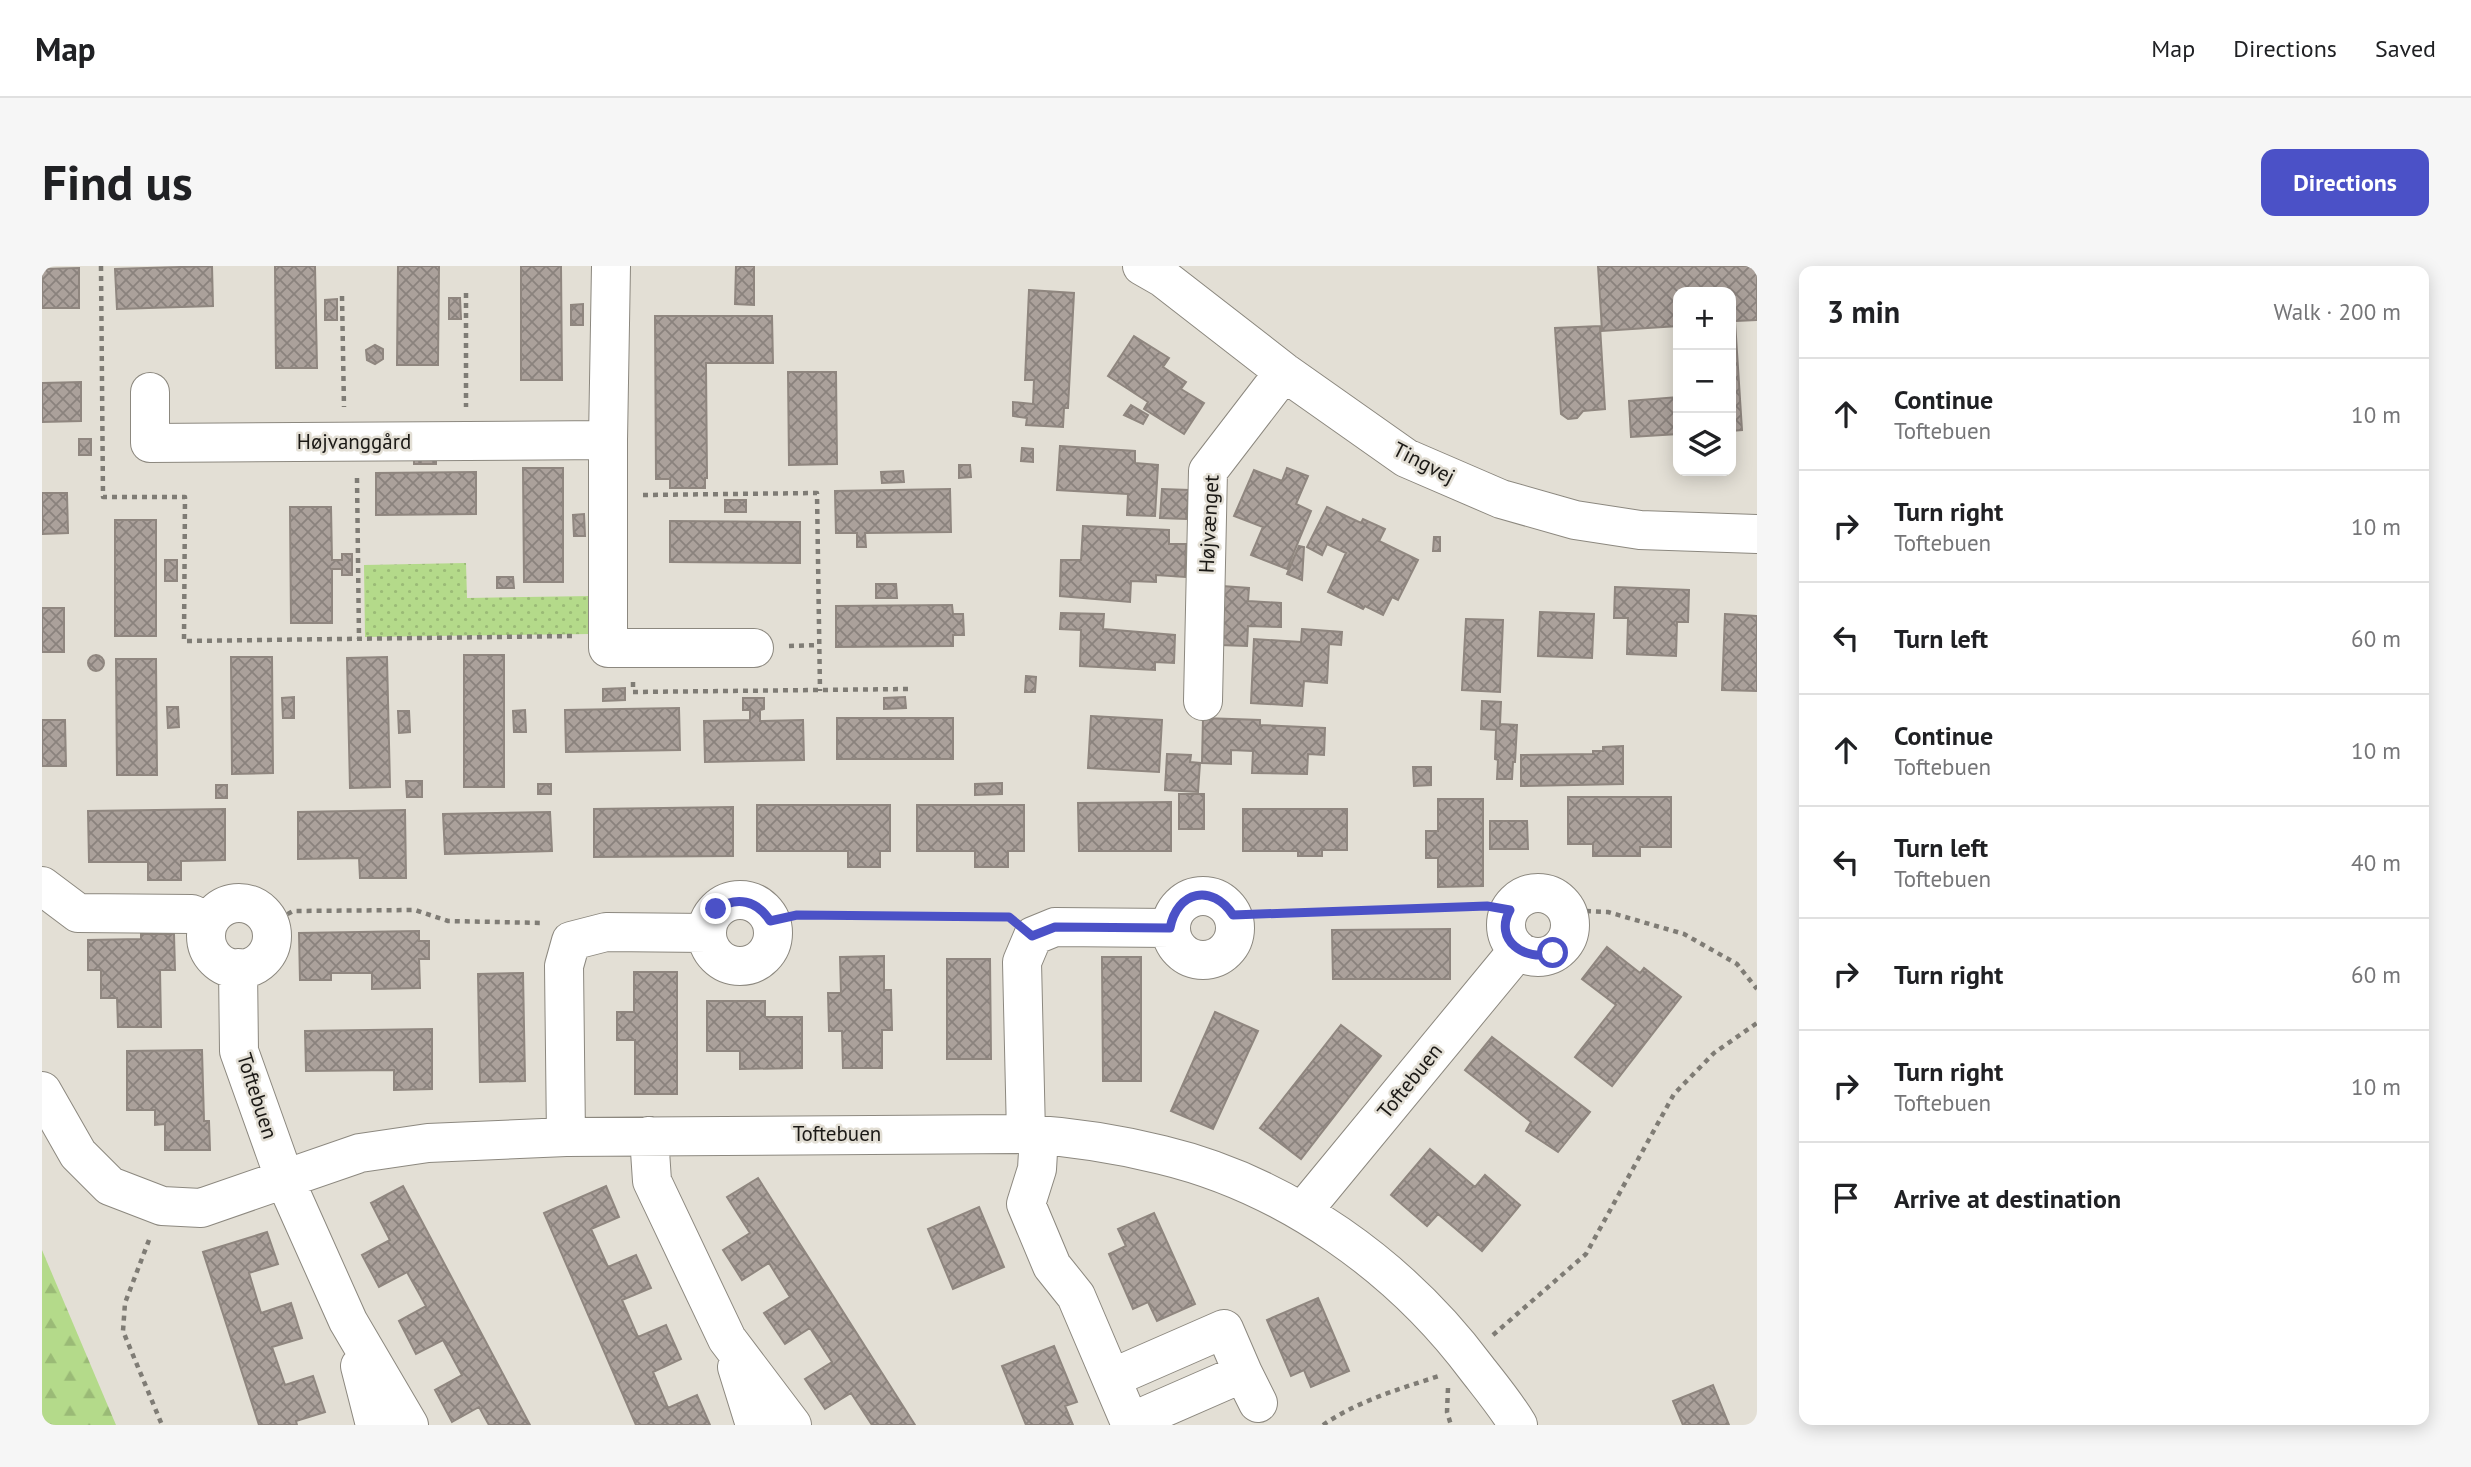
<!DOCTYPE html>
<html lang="en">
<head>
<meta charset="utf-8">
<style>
	body { margin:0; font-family:"PT Sans",sans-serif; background:#f6f6f6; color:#202124 }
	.controls { position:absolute; right:21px; top:21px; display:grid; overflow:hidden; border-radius:14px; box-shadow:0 4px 18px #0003 }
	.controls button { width:63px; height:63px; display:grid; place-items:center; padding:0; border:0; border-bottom:2px solid #e0e0e0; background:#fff; color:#202124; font:35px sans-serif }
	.stop { position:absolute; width:21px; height:21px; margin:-16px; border:5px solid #4b51c7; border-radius:50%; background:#fff }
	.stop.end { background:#4b51c7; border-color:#fff; box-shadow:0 2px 7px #0008 }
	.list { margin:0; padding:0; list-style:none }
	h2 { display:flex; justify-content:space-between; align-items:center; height:91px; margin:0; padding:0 28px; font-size:30px }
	h2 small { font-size:23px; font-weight:400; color:#757577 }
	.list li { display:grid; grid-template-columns:46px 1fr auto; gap:21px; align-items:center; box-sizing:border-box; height:112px; padding:0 28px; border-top:2px solid #e0e0e0 }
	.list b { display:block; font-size:26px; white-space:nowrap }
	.list p { margin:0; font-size:23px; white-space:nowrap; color:#757577 }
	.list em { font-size:23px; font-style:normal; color:#757577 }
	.icon { flex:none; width:38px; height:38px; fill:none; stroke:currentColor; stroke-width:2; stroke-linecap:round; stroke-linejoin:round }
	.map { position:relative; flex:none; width:1715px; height:1159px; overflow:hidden; border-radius:14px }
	header { display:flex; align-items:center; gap:42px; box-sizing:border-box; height:98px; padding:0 35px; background:#fff; border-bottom:2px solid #e0e0e0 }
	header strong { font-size:33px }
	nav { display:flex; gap:38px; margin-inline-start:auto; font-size:24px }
	.intro { display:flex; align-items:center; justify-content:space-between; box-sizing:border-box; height:168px; padding:0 42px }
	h1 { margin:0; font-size:49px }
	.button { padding:18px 32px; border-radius:14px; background:#4b51c7; color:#fff; font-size:24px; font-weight:700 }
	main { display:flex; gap:42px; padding:0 42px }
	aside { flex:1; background:#fff; border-radius:14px; box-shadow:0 4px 18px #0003 }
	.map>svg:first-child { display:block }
	.forest { fill:url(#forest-firs) }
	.park { fill:url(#park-dots) }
	.building { fill:url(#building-cross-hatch); stroke:#8f867f; stroke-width:2 }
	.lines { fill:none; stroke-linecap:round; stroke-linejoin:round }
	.minor-casing { stroke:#8c887f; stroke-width:40 }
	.path { stroke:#7f7c75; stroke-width:4.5; stroke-dasharray:5 5; stroke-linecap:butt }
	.minor { stroke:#fff; stroke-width:38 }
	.route { stroke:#4b51c7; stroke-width:9 }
	.labels { text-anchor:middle; stroke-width:5; stroke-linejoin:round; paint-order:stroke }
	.street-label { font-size:21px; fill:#1b1916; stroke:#e3dfd5 }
</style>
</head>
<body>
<header>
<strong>Map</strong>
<nav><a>Map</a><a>Directions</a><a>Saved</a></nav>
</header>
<div class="intro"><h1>Find us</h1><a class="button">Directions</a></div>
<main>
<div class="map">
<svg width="1715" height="1159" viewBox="0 0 1715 1159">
	<defs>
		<pattern id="forest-firs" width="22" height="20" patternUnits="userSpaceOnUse" patternTransform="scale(1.75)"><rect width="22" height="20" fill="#b4da8a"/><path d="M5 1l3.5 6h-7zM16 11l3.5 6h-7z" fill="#9aba76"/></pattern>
		<pattern id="park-dots" width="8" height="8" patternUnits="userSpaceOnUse" patternTransform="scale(1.75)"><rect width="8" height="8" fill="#b4da8a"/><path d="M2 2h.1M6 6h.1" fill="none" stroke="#9aba76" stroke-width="1.8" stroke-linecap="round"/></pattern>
		<pattern id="building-cross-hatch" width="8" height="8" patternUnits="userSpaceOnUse" patternTransform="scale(1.75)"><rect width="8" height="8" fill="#aba19b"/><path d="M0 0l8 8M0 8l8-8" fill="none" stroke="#8a827d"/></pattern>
	</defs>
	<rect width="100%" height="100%" fill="#e3dfd5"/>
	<path class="forest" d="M0 984 74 1159H0Z"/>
	<path class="park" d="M424 297 425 332 550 330V368L323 371 322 299Z"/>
	<path class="building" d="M170 0 171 40 75 43 73 3Z
		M233 0H273L275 102H234Z
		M356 0H397L396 99H355Z
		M479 0H519L520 114H479Z
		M694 0H712V39L693 38Z
		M1556 0H1715V54L1693 55 1700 164 1689 165V26H1636V60L1560 65Z
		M37 2V42H0V3Z
		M987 24 1032 27 1026 142H1022L1021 161 984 159 985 152 971 150V136L991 138 992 114H983Z
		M407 32H418L419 53H407Z
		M295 33V54H283V34Z
		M541 38V59H529V39Z
		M613 50H730L731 97H664L665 212H663V222H628V213H614Z
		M1558 60 1563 143 1541 145 1535 152 1526 153 1519 148 1513 62Z
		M1092 70 1127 92 1121 101 1144 116 1139 123 1162 137 1142 168 1102 143 1106 136 1066 110Z
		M333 79 341 83V93L333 98 325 94 324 84Z
		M746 106H794L795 198 747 199Z
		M39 116V155L0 156V117Z
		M1636 131V168L1589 171 1587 135Z
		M1089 139 1106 149 1101 158 1082 149Z
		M37 173H49V189H37Z
		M1018 180 1093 185V197L1116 199 1113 250 1085 249 1086 228 1015 224Z
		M980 182 991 183V196L979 195Z
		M372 187H394V198H372Z
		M917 199H928L929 211 917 212Z
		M481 202H521V316H482Z
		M1245 202 1266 210 1254 238 1269 245 1245 303 1209 289 1221 261 1192 250 1212 204 1240 215Z
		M861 205 862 216 840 217 839 206Z
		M434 206V248L334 249V207Z
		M908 223 909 266 823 267 824 281H815V267H794L793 225Z
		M1120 223 1147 224 1144 253 1118 252Z
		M0 227H25L26 267 0 268Z
		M683 234H704V246H683Z
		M248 241H289L290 294H300V288H310V309H300V303H290V357H249Z
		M1285 241 1319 257 1321 253 1343 263 1337 275 1376 294 1356 334 1350 331 1341 349 1323 340 1321 343 1286 326 1304 287 1285 278 1280 289 1265 281Z
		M542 248 543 270H532L531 249Z
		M73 254H114V370H73Z
		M628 255 758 256V297L628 296Z
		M1041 260 1127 264V278H1144L1143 311 1114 309V316L1089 315 1088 336 1018 330 1019 294H1039Z
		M1392 271H1398V285H1391Z
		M1257 280 1262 281 1260 314 1245 308Z
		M123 294H135V315H123Z
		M455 311H471L472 322H455Z
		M834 318H854L855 332H834Z
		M1180 320 1207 322 1206 335 1239 337V361L1206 360 1205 380 1178 379Z
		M1573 321 1647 324 1646 356H1635L1634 390 1585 388 1586 352H1572Z
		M910 339 911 348H921L922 369H911V380L794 381V340Z
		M0 342H22V386H0Z
		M1498 346 1552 348 1550 392 1496 390Z
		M1019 347 1062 348 1061 363 1133 369 1132 397 1113 396V404L1038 400 1039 364 1018 363Z
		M1683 348 1715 350V425L1680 424Z
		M1424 353 1461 354 1458 426 1420 424Z
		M1260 363 1300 366 1299 379 1287 378 1285 417 1262 415 1260 440 1209 437 1212 373 1259 376Z
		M46 397a8 8 0 1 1 16 0a8 8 0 1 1-16 0Z
		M422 389H462V521H422Z
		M189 391H230L231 507 190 508Z
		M345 391 348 521 308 522 305 392Z
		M74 393H114L115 509H75Z
		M984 410 994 411 993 426H983Z
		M583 422V434L561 435V423Z
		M252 431V452H241L240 432Z
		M863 431 864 442 842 443V432Z
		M701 432H722V443L718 444V455L761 454 762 494 663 496 662 455 708 454V444H701Z
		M1440 435 1459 436 1458 458 1475 459 1473 496H1471L1470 513H1455L1456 494 1453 493 1454 464 1439 463Z
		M125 441H136L137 461 126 462Z
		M637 442 638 484 524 486 523 444Z
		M483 444 484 466H472L471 445Z
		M356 445H367L368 466 357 467Z
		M1049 450 1120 454 1117 506 1046 502Z
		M795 452H911V493H795Z
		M1161 452 1218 454V459L1283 462 1282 489 1266 488 1265 508 1210 507 1211 485 1189 484V498L1160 497Z
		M0 454H23L24 500H0Z
		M1581 480V518L1479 520V489L1551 488V485H1561V481Z
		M1125 488 1149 489 1148 496 1158 497 1156 526 1123 524Z
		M1371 501H1389V519L1372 520Z
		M364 515H380V531H365Z
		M960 517V528L933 529V518Z
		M496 518H509V528H496Z
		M174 519H185V532H174Z
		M1137 528H1162V563H1137Z
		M1526 531H1629V581H1598V590H1551V578H1526Z
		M1396 533H1441V620L1396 621V592H1384V565H1396Z
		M1129 536V585H1037L1036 537Z
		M715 539H848V585H838V601H806V585H715Z
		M875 539H982V585H966V601H933V585H875Z
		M691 541V590L552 591V543Z
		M183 543V594L139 595V614H106V596H47L46 545Z
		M1201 543H1305V584H1280V590H1256V585H1201Z
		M363 544 364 612H318L317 592 256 593V546Z
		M508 546 510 585 403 588 401 548Z
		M1448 555H1485L1486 583H1448Z
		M1408 663V713H1291L1290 664Z
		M377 665V675H387V693H377L378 722 330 723V707H289V714H258L257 667Z
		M99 668H132L133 704H118L119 761H76L75 732H59V704H46V674L99 673Z
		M1565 681 1598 707 1602 702 1639 731 1570 820 1533 791 1574 739 1540 713Z
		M842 690V724H849L850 764H840V802H801L800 765H787L786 727H799L798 691Z
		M1060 691H1099V815H1061Z
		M905 693H948L949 793H905Z
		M592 706H635V828H593V774H575V746H592Z
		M481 707 483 815 438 816 436 708Z
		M665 735H723V751H760V802L698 803V785H665Z
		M1173 746 1216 765 1171 863 1129 845Z
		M1299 759 1339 790 1259 893 1218 862Z
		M390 763V823L352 824V804L264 805 263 765Z
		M1450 771 1548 846 1516 886 1484 865 1489 856 1423 804Z
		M160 784 162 855H167L168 884H123V858L113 859V844H85V785Z
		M1388 883 1433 921 1443 909 1478 939 1440 985 1396 948 1385 960 1349 929Z
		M716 912 873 1159H830L809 1127 783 1143 763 1113 790 1096 768 1062 743 1078 722 1047 748 1031 727 997 700 1014 681 984 708 967 685 931Z
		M361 920 488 1159H447L437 1141 410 1156 393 1124 420 1109 401 1074 374 1088 357 1055 384 1040 365 1006 337 1021 320 989 348 974 329 937Z
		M564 920 577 951 549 963 566 1001 594 989 609 1022 580 1034 596 1071 624 1059 639 1093 611 1106 626 1142 655 1129 668 1159H594L502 947Z
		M937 941 962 1001 911 1023 886 963Z
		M1112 947 1153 1038 1115 1055 1106 1036 1091 1043 1067 988 1084 980 1076 963Z
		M225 966 236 998 207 1007 219 1047 249 1037 260 1072 230 1081 243 1119 271 1110 283 1146 254 1155 255 1159H217L161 986Z
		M1276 1032 1307 1105 1269 1121 1262 1104 1249 1110 1225 1054Z
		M1012 1080 1035 1136 1023 1140 1031 1159H984L960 1100Z
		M1671 1119 1687 1159H1641L1631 1135Z"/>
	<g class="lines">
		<g class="minor-casing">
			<path id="minor" d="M569 0 566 174V382H712
				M1100 0 1121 12 1242 106 1364 192 1459 233 1533 254 1598 264 1715 268
				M108 126V177L566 174
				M1161 435 1166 205 1242 106
				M0 620 36 647 150 648 167 656
				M1464 659a32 32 0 1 1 64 0a32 32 0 1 1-64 0Z
				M1129 662a32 32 0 1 1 64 0a32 32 0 1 1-64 0Z
				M665 667a33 33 0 1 1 66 0a33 33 0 1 1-66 0Z
				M164 670a33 33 0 1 1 66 0a33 33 0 1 1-66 0Z
				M196 702 197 785 243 914 306 1055 367 1159
				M0 825 36 888 68 920 120 940 159 942 318 887 386 877 524 871 984 868C1030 871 1076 878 1120 889 1245 919 1359 1001 1435 1103 1449 1121 1464 1139 1476 1159
				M984 868 980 696 991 670 1013 661 1128 662
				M997 869 995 903 984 938 1010 1000 1034 1030 1089 1159
				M607 870 610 915 685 1073 750 1159
				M524 871 522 700 529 675 564 666 665 667
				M1260 946 1476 684
				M318 1100 333 1159
				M695 1101 713 1159
				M1201 1107 1216 1137
				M1070 1112 1182 1063 1201 1107 1089 1156"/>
		</g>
		<path class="path" d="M59 0 61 231H143L142 375 533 370
			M424 27V141
			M300 30 302 141
			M315 212 317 373
			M601 229 775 227 778 425
			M747 380 777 379
			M591 416V426L867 423
			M1524 644 1566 646 1642 668 1695 698 1715 723
			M1191 649 1445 640 1468 644
			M728 655 755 649 961 651
			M228 658 251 645 373 644 406 655 502 657
			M107 974 83 1037 81 1065 120 1159
			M1451 1069 1544 988 1632 828 1672 787 1715 757
			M1406 1122 1405 1146 1409 1159
			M1281 1159C1316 1135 1357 1123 1397 1110"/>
		<use href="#minor" class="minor"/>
	</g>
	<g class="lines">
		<path class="route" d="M674 643C695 630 715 634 728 655L755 649 967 651 990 670 1013 661 1128 662C1135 625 1170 617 1191 649L1445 640 1468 644C1451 674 1483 696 1511 687"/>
	</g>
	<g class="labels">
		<g class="street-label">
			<text x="312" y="183">Højvanggård</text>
			<text transform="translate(1382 197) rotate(27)" y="7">Tingvej</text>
			<text transform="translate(1167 258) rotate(-87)" y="7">Højvænget</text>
			<text transform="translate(1368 815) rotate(-51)" y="7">Toftebuen</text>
			<text transform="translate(215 830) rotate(72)" y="7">Toftebuen</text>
			<text x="795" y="875">Toftebuen</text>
		</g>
	</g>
</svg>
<div class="controls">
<button>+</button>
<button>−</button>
<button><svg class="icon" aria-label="layers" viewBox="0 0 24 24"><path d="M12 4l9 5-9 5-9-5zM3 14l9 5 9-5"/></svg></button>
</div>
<div class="stop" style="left:1511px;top:687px"></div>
<div class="stop end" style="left:674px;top:643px"></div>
</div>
<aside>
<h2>3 min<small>Walk · 200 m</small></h2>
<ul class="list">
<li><svg class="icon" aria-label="ahead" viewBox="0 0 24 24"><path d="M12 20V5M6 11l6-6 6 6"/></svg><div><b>Continue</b><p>Toftebuen</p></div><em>10 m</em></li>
<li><svg class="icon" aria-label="right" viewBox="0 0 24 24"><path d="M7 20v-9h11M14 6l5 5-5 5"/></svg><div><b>Turn right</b><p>Toftebuen</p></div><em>10 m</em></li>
<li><svg class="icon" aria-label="left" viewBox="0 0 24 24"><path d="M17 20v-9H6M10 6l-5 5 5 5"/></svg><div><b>Turn left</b></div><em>60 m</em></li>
<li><svg class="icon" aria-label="ahead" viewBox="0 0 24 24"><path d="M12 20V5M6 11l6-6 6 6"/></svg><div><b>Continue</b><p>Toftebuen</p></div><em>10 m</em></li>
<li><svg class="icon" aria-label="left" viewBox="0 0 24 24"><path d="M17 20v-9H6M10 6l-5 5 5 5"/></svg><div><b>Turn left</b><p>Toftebuen</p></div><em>40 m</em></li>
<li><svg class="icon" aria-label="right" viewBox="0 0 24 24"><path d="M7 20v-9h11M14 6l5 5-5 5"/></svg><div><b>Turn right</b></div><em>60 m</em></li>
<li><svg class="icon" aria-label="right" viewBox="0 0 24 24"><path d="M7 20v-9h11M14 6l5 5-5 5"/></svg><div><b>Turn right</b><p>Toftebuen</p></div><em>10 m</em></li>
<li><svg class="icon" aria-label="arrive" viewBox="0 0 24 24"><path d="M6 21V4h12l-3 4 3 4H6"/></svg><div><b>Arrive at destination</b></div></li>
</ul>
</aside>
</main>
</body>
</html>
